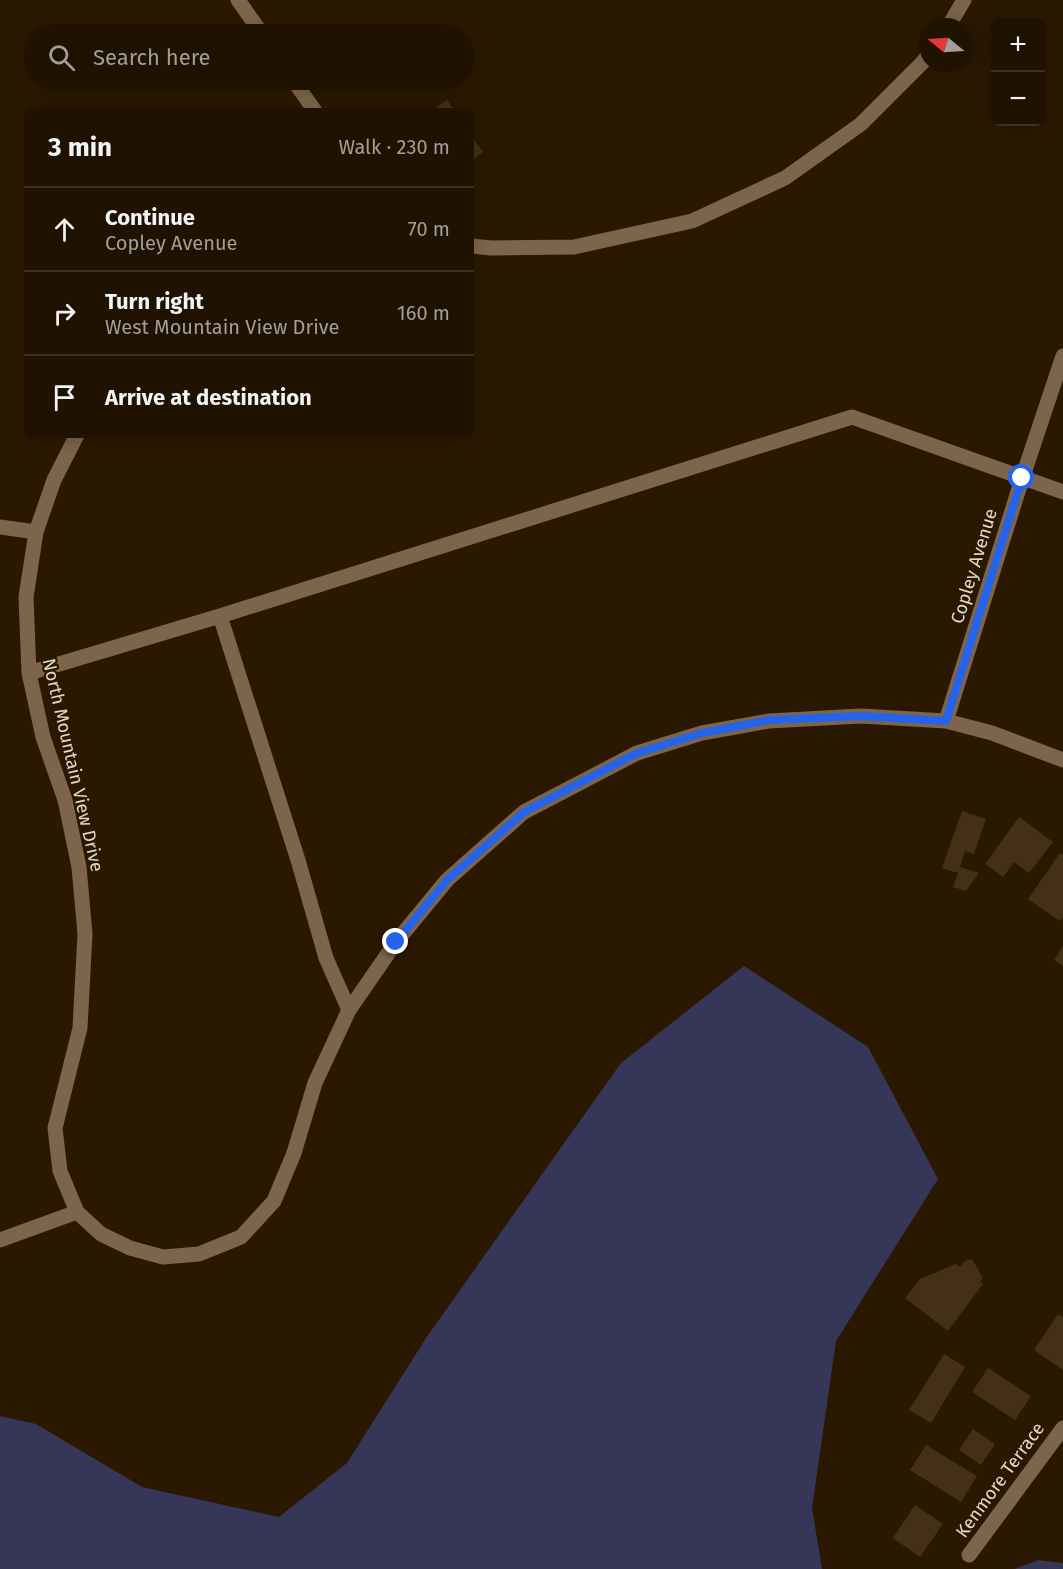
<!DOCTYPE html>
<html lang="en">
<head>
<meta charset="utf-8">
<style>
	body { margin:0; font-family:"Fira Sans",sans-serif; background:#281b0a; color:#f1f3f6 }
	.controls { position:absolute; right:18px; top:18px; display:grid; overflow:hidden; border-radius:9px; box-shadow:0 3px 15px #0003 }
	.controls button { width:54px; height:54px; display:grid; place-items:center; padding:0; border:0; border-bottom:2px solid #3d3222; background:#201200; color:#f1f3f6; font:30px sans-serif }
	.compass { position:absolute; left:919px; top:18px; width:54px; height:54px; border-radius:50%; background:#201200; box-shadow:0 3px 15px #0003; rotate:288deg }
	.stop { position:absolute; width:18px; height:18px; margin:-14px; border:4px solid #2563eb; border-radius:50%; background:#fff }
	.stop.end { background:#2563eb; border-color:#fff; box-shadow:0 2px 6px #0008 }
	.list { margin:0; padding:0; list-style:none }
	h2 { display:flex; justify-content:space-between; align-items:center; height:78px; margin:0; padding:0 24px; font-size:26px }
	h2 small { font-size:20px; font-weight:400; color:#a29e99 }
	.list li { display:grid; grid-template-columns:39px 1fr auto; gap:18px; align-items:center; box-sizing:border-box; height:84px; padding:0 24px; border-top:2px solid #3d3222 }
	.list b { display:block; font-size:22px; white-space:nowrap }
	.list p { margin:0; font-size:20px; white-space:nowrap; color:#a29e99 }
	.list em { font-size:20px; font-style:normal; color:#a29e99 }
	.icon { flex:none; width:33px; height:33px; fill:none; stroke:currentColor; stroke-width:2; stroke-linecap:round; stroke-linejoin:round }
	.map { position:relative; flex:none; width:1063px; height:1569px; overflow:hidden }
	.search { position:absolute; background:#201200; box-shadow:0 3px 15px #0003; left:24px; top:24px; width:450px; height:66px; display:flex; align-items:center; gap:15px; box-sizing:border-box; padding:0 21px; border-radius:33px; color:#a29e99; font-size:22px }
	.panel { position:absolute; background:#201200; box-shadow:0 3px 15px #0003; left:24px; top:108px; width:450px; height:330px; border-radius:9px }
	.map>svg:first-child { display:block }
	.green { fill:#363758 }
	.building { fill:#443015 }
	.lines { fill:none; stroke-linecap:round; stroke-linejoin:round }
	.minor { stroke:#7c654a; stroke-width:15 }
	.route { stroke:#2563eb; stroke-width:8 }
	.labels { text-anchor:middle; stroke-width:4.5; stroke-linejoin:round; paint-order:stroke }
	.street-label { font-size:18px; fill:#e5d8c9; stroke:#2b1800 }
</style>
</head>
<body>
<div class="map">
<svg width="1063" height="1569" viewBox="0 0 1063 1569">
	<rect width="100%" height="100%" fill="#2b1800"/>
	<path class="green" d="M744 966 868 1047 938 1179 836 1341 812 1508 822 1569H0V1416L36 1424 142 1487 279 1517 347 1463 426 1338 621 1063Z
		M1038 1560 1063 1563V1569H1015Z"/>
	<path class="building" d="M447 100 455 111H431Z
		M471 135 483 152 471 161Z
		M962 811 986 819 974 854 965 851 960 867 979 873 966 891 953 887 958 873 942 868Z
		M1019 817 1053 842 1029 873 1014 862 1003 877 985 864Z
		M1060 853 1063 855V917L1060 921 1028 899Z
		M1063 946V966L1054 960Z
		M972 1259 983 1278 980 1282 983 1284 948 1331 905 1298 920 1279 956 1264 960 1267 965 1261Z
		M1058 1314 1063 1317V1370L1034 1350Z
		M944 1354 965 1367 931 1423 909 1410Z
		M988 1368 1031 1396 1015 1420 972 1392Z
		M973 1429 995 1444 981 1465 959 1450Z
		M926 1445 977 1476 961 1502 910 1470Z
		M915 1505 943 1524 920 1557 893 1538Z"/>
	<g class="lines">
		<path class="minor" d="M238 0 262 34
			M948 27 964 0
			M293 80 315 111
			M471 246 491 248 574 247 692 221 785 178 861 124 922 63 928 55
			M77 435 54 480 36 532 26 597 29 673 43 737 65 800 79 867 85 934 80 1028 55 1128 60 1171 77 1212 101 1234 130 1248 163 1257 199 1254 241 1237 274 1201 294 1153 315 1083 349 1010 396 942 447 880 524 812 637 753 702 733 769 721 861 716 946 721 992 733 1063 760
			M0 527 36 532
			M220 616 298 860 326 958 349 1010
			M29 673 220 616 852 417 1063 492
			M946 721 1022 479 1063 356
			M0 1240 77 1212
			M969 1555 1063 1428"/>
	</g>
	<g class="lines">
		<path class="route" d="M396 942 447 880 524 812 637 753 702 733 769 720 861 716 946 721 1022 478"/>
	</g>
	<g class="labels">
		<g class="street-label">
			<text transform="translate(974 566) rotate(-73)" y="6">Copley Avenue</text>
			<text transform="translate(73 765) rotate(77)" y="6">North Mountain View Drive</text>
			<text transform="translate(1000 1480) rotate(-54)" y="6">Kenmore Terrace</text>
		</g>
	</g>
</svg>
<div class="controls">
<button>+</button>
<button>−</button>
</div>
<svg class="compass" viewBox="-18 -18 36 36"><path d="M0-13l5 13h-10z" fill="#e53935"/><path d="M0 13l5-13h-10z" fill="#a29e99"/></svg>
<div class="stop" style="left:1022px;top:478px"></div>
<div class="stop end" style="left:396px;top:942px"></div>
<div class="search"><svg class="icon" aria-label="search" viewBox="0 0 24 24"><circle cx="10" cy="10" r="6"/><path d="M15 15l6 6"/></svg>Search here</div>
<section class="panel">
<h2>3 min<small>Walk · 230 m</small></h2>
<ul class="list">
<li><svg class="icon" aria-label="ahead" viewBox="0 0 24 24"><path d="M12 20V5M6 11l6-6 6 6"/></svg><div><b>Continue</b><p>Copley Avenue</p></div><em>70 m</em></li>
<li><svg class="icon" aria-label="right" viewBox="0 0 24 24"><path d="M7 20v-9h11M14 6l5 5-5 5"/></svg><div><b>Turn right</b><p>West Mountain View Drive</p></div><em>160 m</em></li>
<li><svg class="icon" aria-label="arrive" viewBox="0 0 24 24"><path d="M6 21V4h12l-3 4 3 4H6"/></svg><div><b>Arrive at destination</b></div></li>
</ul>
</section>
</div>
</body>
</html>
